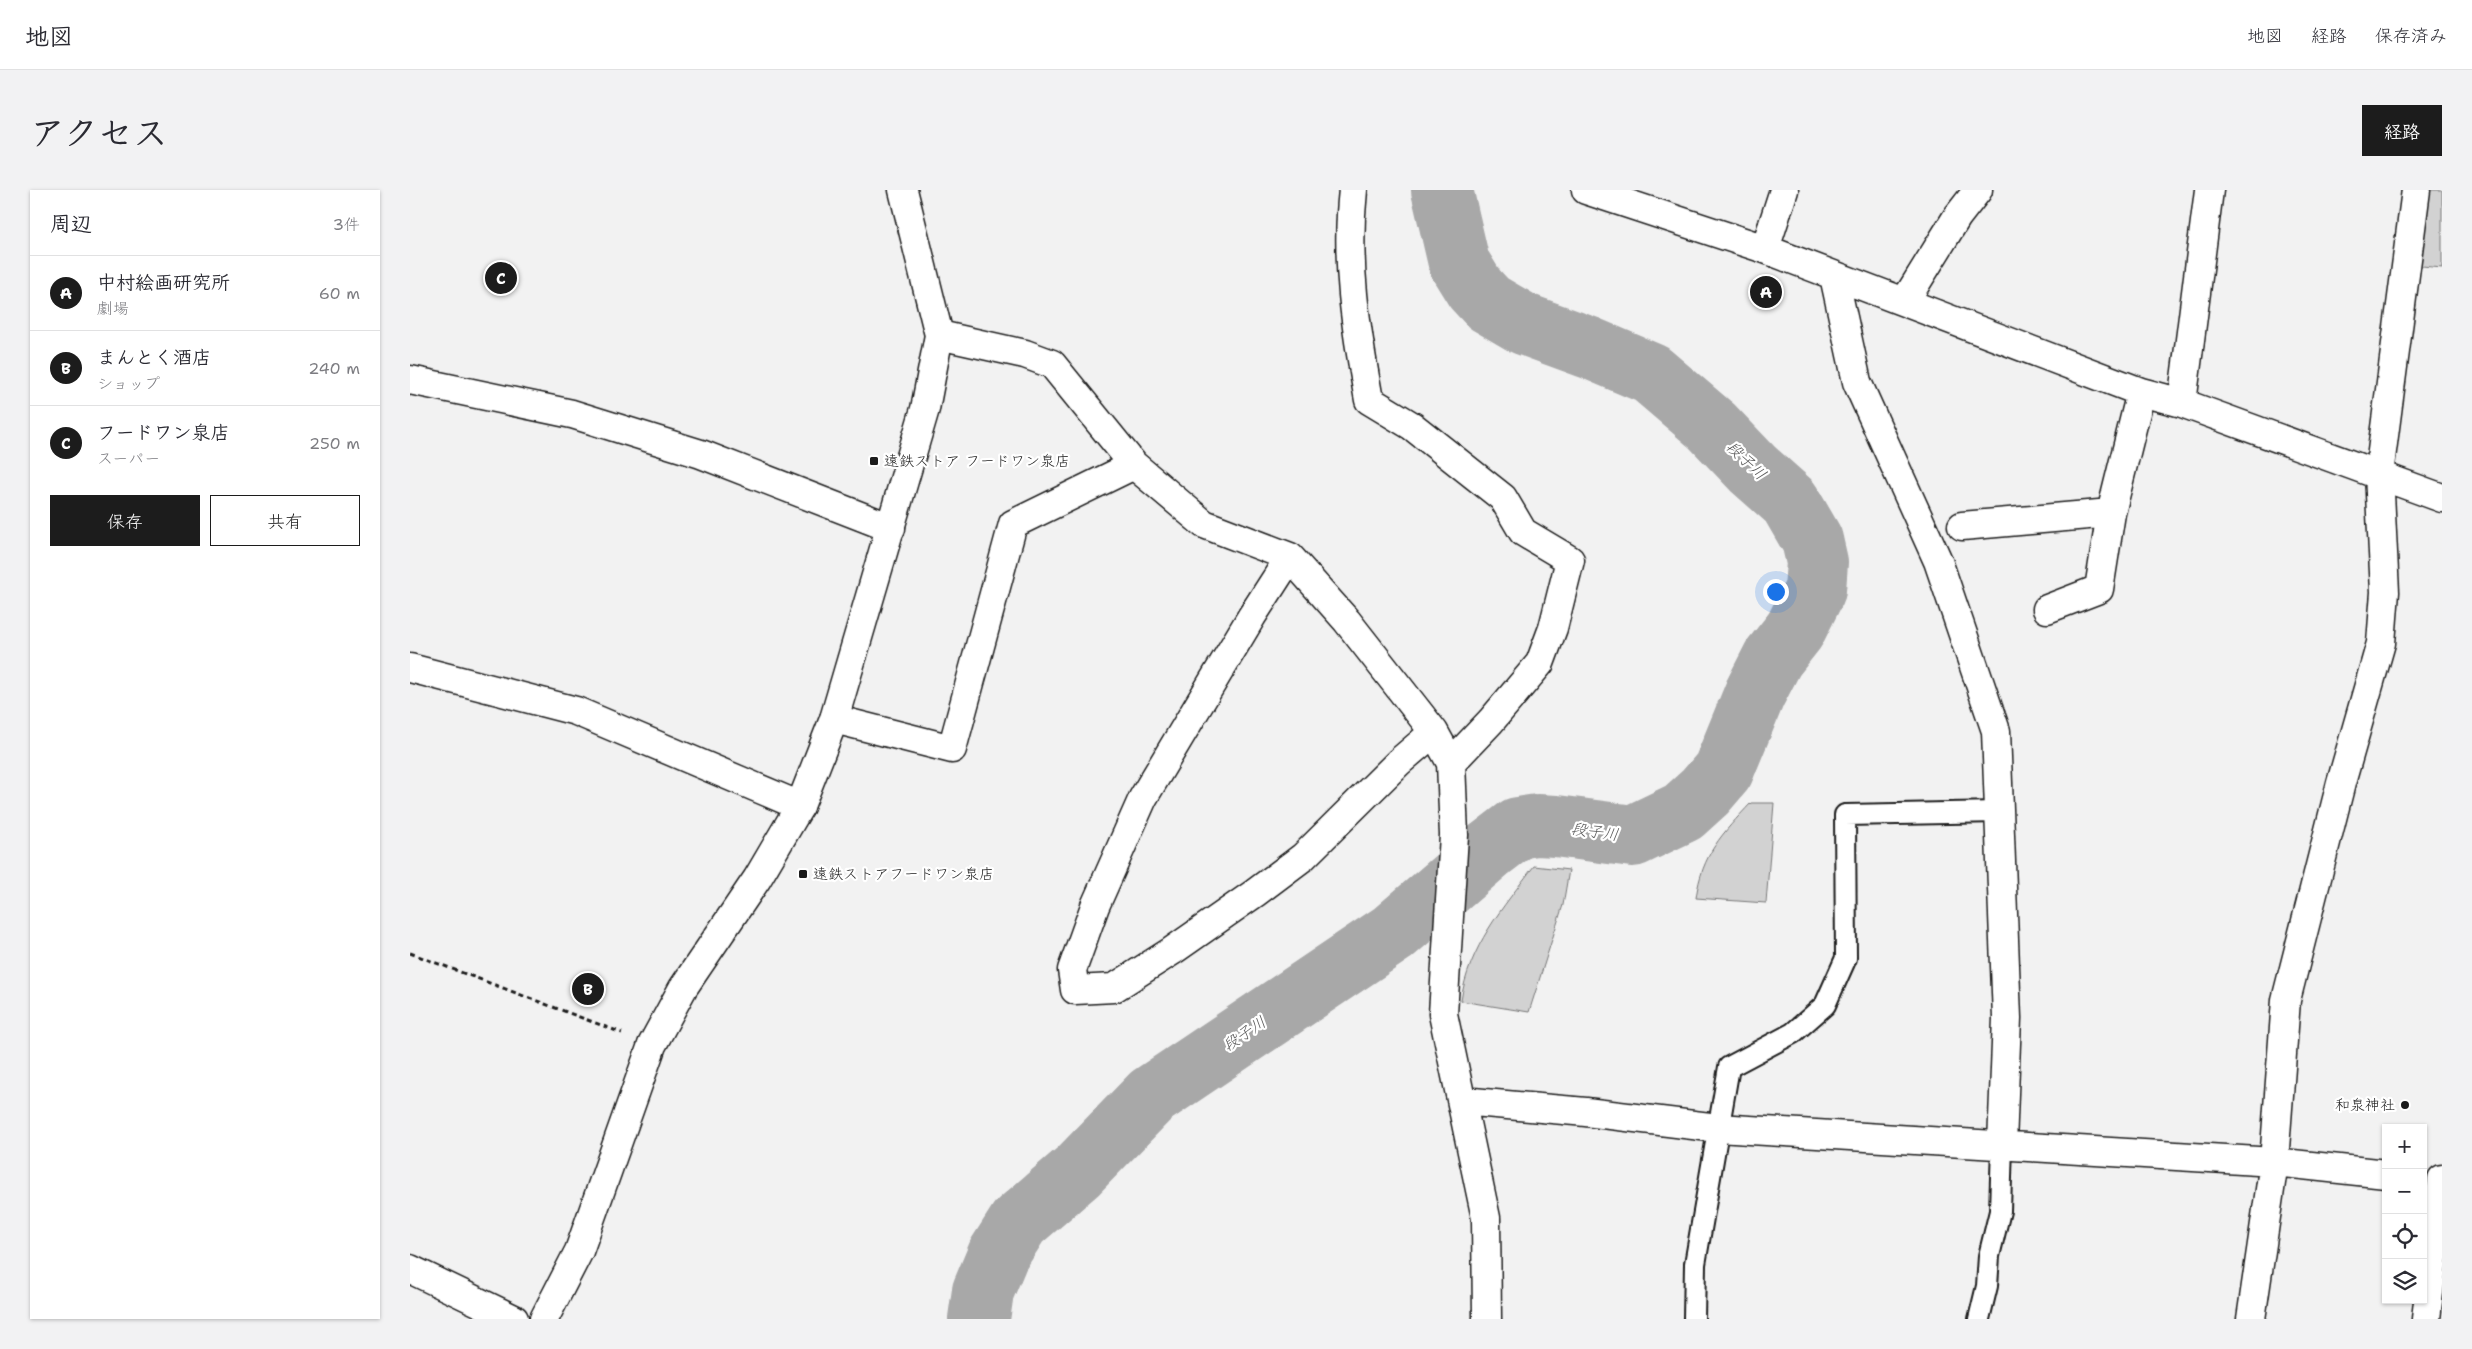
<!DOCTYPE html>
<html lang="ja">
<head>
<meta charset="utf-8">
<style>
	body { margin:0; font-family:"Shantell Sans","Klee One",sans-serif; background:#f2f2f3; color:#2b2b33 }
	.controls { position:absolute; right:15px; bottom:15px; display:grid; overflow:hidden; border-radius:0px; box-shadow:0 1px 4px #0004 }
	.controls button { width:45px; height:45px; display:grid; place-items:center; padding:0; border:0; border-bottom:1px solid #e1e1e2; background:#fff; color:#2b2b33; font:25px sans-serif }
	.you { position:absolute; left:1365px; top:401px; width:18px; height:18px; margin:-12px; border:4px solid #fff; border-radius:50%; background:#1a73e8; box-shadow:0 0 0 8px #1a73e833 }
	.badge { display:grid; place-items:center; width:32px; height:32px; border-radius:50%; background:#1c1c1c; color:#fff; font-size:16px; font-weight:700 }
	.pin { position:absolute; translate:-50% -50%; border:2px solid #fff; box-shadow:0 1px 5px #0006 }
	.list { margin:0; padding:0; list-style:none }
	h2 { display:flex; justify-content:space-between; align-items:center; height:65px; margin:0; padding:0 20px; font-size:21px }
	h2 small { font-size:16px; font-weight:400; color:#7c7c81 }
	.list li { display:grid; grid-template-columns:32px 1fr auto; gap:15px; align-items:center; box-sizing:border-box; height:75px; padding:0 20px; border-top:1px solid #e1e1e2 }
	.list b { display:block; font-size:19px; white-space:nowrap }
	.list p { margin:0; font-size:16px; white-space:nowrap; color:#7c7c81 }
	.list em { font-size:16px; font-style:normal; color:#7c7c81 }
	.actions { display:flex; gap:10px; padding:15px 20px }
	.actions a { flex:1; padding:11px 0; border:1px solid #1c1c1c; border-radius:0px; text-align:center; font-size:18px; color:#1c1c1c }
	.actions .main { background:#1c1c1c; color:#fff }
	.icon { flex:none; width:28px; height:28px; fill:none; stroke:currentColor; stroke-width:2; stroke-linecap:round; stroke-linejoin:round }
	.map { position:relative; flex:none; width:2032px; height:1129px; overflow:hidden; border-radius:0px }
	header { display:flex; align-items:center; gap:30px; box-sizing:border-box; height:70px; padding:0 25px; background:#fff; border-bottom:1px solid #e1e1e2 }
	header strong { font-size:24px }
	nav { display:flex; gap:28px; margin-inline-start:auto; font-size:18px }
	.intro { display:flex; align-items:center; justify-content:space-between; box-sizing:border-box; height:120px; padding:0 30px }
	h1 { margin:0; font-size:35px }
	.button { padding:12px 22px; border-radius:0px; background:#1c1c1c; color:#fff; font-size:18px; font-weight:700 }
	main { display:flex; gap:30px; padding:0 30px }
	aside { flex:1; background:#fff; border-radius:0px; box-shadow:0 1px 4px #0004 }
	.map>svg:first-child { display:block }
	.green { fill:#d2d2d2; stroke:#777 }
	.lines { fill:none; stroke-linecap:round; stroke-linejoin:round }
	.river { stroke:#a8a8a8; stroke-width:62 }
	.service-casing { stroke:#1c1c1c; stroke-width:24 }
	.minor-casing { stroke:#1c1c1c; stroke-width:31 }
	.tertiary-casing { stroke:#1c1c1c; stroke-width:31 }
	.path { stroke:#1c1c1c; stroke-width:3; stroke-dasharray:5 4; stroke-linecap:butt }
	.service { stroke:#fff; stroke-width:20 }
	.minor { stroke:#fff; stroke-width:28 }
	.tertiary { stroke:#fff; stroke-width:28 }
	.poi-dot { fill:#1c1c1c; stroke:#fff; stroke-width:2 }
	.labels { text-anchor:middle; stroke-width:4.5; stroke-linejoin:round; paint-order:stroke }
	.poi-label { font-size:15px; fill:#1c1c1c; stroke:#fff; text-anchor:start }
	.water-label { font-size:16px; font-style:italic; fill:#5b5b5b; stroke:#fff }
</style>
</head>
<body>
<header>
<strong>地図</strong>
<nav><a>地図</a><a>経路</a><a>保存済み</a></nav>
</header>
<div class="intro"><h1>アクセス</h1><a class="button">経路</a></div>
<main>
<aside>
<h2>周辺<small>3件</small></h2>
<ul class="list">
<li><span class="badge">A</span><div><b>中村絵画研究所</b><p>劇場</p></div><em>60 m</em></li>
<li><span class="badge">B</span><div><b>まんとく酒店</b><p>ショップ</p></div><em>240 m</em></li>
<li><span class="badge">C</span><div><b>フードワン泉店</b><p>スーパー</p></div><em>250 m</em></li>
</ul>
<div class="actions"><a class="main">保存</a><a>共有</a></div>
</aside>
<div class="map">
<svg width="2032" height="1129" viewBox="0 0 2032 1129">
	<rect width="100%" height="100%" fill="#f2f2f2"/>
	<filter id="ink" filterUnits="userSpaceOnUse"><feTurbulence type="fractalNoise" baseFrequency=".02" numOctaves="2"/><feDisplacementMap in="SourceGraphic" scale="10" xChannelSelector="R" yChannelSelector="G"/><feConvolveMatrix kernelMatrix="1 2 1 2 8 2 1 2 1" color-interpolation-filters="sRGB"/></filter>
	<g filter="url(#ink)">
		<path class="green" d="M2017 0H2032V78L2002 75Z
			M1341 613H1364L1356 713 1286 708C1292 664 1312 644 1341 613Z
			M1124 676 1159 680 1153 715 1119 822 1051 811C1058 758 1093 717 1124 676Z"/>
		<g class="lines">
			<path class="river" d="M569 1129 573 1101 588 1065 609 1032 668 981 741 906 983 743 1078 661 1108 638 1127 635 1146 636 1223 646 1273 622 1295 602 1313 581 1345 503 1363 468 1385 440 1405 400 1407 372 1402 350 1380 312 1343 279 1302 236 1241 184 1180 158 1114 134 1078 113 1065 99 1049 73 1032 0"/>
			<g class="service-casing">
				<path id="service" d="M1284 1129 1285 1074 1319 877 1383 843 1415 815 1436 768 1435 625 1590 622
					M1569 1129 1577 1096 1579 1066 1590 1021 1592 954"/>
			</g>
			<g class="minor-casing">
				<path id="minor" d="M943 0C935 72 946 139 959 210L1002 236 1093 308 1113 342 1160 370 1143 438 1130 473 1081 531 1041 573
					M1176 0 1355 59 1731 202 1772 213 2032 308
					M1355 59 1374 0
					M1424 86 1447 192 1528 371 1586 541 1597 828 1592 954
					M1495 111 1547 27 1568 0
					M529 145 615 164 642 174 724 275 794 334 880 367 937 431 1024 542 1041 573 1044 645 1033 824 1076 1028 1077 1129
					M0 190 162 224 291 264 481 338
					M1772 213 1799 0
					M1552 336 1701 323 1731 202
					M880 367 842 426 733 608 685 716 662 780 665 800 704 798 762 761 845 703 893 667 989 572 1024 542
					M1637 419 1689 399 1701 323
					M0 478 166 521 390 616
					M424 529 542 559 603 334 724 275
					M1052 911 1176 922 1308 938 1864 972 1976 984
					M0 1079 104 1129
					M1841 1129 1864 972 1876 810 1931 593 1971 453 1975 402 1969 284 2006 0
					M2016 1129 2032 989"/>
			</g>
			<g class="tertiary-casing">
				<path id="tertiary" d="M134 1129 169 1061 242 855 273 798 347 689 390 616 424 529 515 219 529 145 493 0"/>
			</g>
			<path class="path" d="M0 763 212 843"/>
			<use href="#service" class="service"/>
			<use href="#minor" class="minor"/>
			<use href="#tertiary" class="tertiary"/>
		</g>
	</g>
	<g class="poi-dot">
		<rect x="459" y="266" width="10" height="10" rx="2.5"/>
		<rect x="388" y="679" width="10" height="10" rx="2.5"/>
		<circle cx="1995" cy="915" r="5"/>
	</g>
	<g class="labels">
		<g class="poi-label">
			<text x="474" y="276">遠鉄ストア フードワン泉店</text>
			<text x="403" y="689">遠鉄ストアフードワン泉店</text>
			<text x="1985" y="920" text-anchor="end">和泉神社</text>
		</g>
		<g class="water-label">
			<text transform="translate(1337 270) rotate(44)" y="6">段子川</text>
			<text transform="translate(1185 641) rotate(8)" y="6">段子川</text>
			<text transform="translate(834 843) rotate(-34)" y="6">段子川</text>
		</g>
	</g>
</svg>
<div class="controls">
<button>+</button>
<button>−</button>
<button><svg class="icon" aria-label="locate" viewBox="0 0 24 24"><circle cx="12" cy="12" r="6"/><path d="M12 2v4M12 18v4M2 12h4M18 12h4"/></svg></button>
<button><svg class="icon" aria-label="layers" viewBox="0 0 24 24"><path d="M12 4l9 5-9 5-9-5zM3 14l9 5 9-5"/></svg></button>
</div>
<div class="you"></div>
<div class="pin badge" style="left:1356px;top:102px">A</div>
<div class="pin badge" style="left:178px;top:799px">B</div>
<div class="pin badge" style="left:91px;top:88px">C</div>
</div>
</main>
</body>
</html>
